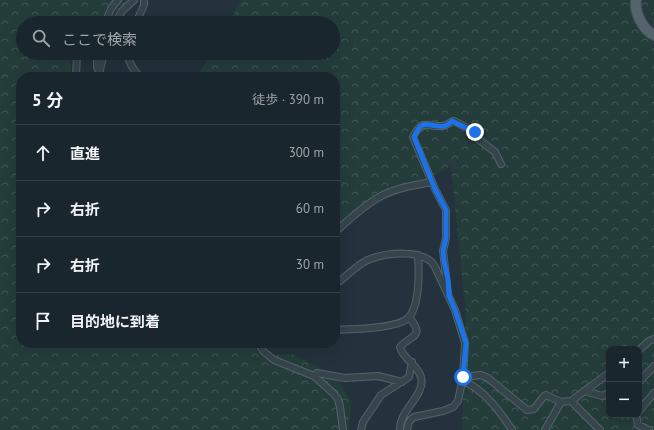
<!DOCTYPE html>
<html lang="ja">
<head>
<meta charset="utf-8">
<style>
	body { margin:0; font-family:"PT Sans","Noto Sans JP",sans-serif; background:#273239; color:#f1f3f6 }
	.controls { position:absolute; right:12px; bottom:12px; display:grid; overflow:hidden; border-radius:8px; box-shadow:0 4px 16px #0002 }
	.controls button { width:36px; height:36px; display:grid; place-items:center; padding:0; border:0; border-bottom:1px solid #384349; background:#1a262d; color:#f1f3f6; font:20px sans-serif }
	.stop { position:absolute; width:12px; height:12px; margin:-9px; border:3px solid #1a73e8; border-radius:50%; background:#fff }
	.stop.end { background:#1a73e8; border-color:#fff; box-shadow:0 1px 4px #0008 }
	.list { margin:0; padding:0; list-style:none }
	h2 { display:flex; justify-content:space-between; align-items:center; height:52px; margin:0; padding:0 16px; font-size:17px }
	h2 small { font-size:13px; font-weight:400; color:#9fa5aa }
	.list li { display:grid; grid-template-columns:26px 1fr auto; gap:12px; align-items:center; box-sizing:border-box; height:56px; padding:0 16px; border-top:1px solid #384349 }
	.list b { display:block; font-size:15px; white-space:nowrap }
	.list em { font-size:13px; font-style:normal; color:#9fa5aa }
	.icon { flex:none; width:22px; height:22px; fill:none; stroke:currentColor; stroke-width:2; stroke-linecap:round; stroke-linejoin:round }
	.map { position:relative; flex:none; width:654px; height:430px; overflow:hidden }
	.search { position:absolute; background:#1a262d; box-shadow:0 4px 16px #0002; left:16px; top:16px; width:324px; height:44px; display:flex; align-items:center; gap:10px; box-sizing:border-box; padding:0 14px; border-radius:22px; color:#9fa5aa; font-size:15px }
	.panel { position:absolute; background:#1a262d; box-shadow:0 4px 16px #0002; left:16px; top:72px; width:324px; height:276px; border-radius:16px }
	.map>svg:first-child { display:block }
	.forest { fill:url(#forest-crowns); fill-rule:evenodd }
	.lines { fill:none; stroke-linecap:round; stroke-linejoin:round }
	.street-casing { stroke:#55626a; stroke-width:8 }
	.primary-casing { stroke:#404d55; stroke-width:12 }
	.street { stroke:#36444c; stroke-width:6 }
	.primary { stroke:#54636c; stroke-width:10 }
	.route { stroke:#1a73e8; stroke-width:5 }
</style>
</head>
<body>
<div class="map">
<svg width="654" height="430" viewBox="0 0 654 430">
	<defs>
		<pattern id="forest-crowns" width="20" height="18" patternUnits="userSpaceOnUse"><rect width="20" height="18" fill="#243d3b"/><path d="M2 6a3 3 0 1 1 6 0M12 15a3 3 0 1 1 6 0" fill="none" stroke="#415756"/></pattern>
	</defs>
	<rect width="100%" height="100%" fill="#23323c"/>
	<path class="forest" d="M0 0H130L96 23H23V53H71V73L72 77H21V343H252L260 356 292 354 336 376 351 401 349 430H0Z
		M241 0H654V430H462L466 316 451 166 335 226V77H197L211 53H333V23H228ZM609 349H639V415H609Z"/>
	<g class="lines">
		<g class="street-casing">
			<path id="street" d="M106 23C108 13 111 7 118 0
				M115 23 122 11 134 0
				M136 23 144 5V0
				M97 53V67L101 77
				M127 53C129 63 133 70 140 77
				M99 74 104 53
				M76 77 77 53
				M335 232C350 219 364 205 381 196 396 188 415 185 432 182
				M335 283 340 281C349 274 359 263 370 259 387 253 425 248 435 267L455 310 465 343 463 377 458 401 453 407 443 411 414 417C409 420 408 424 407 430
				M448 293 443 251 446 238V210L435 189 413 137C423 118 426 127 442 126 447 126 449 122 454 121L475 132 478 139 495 152 501 164
				M335 330C351 329 397 329 408 318 420 307 419 270 418 255
				M258 343 263 351 274 360 314 376 333 393 338 399 340 407 343 430
				M639 350 649 341 654 339
				M314 376 317 373 345 378 378 376 402 382
				M463 377 481 375 488 378 527 410 534 409 544 396 546 395 561 402 571 401 609 373
				M462 380C484 390 499 410 512 430
				M639 382 654 366
				M584 391 602 396 609 393
				M571 401 600 430
				M639 411 654 393
				M636 415 638 425 649 430
				M361 430 363 422 381 395 409 377 412 362
				M400 430C399 410 426 395 421 377 418 365 402 358 400 347 411 334 426 338 409 317
				M545 430 561 402"/>
		</g>
		<g class="primary-casing">
			<path id="primary" d="M636 0C634 12 643 30 654 35"/>
		</g>
		<use href="#street" class="street"/>
		<use href="#primary" class="primary"/>
	</g>
	<g class="lines">
		<path class="route" d="M463 377 466 343 455 310 449 296 448 279 444 261 443 251 446 238V210L435 189 414 137C423 116 428 128 444 126 447 126 449 123 452 121L475 132"/>
	</g>
</svg>
<div class="controls">
<button>+</button>
<button>−</button>
</div>
<div class="stop" style="left:463px;top:377px"></div>
<div class="stop end" style="left:475px;top:132px"></div>
<div class="search"><svg class="icon" aria-label="search" viewBox="0 0 24 24"><circle cx="10" cy="10" r="6"/><path d="M15 15l6 6"/></svg>ここで検索</div>
<section class="panel">
<h2>5 分<small>徒歩 · 390 m</small></h2>
<ul class="list">
<li><svg class="icon" aria-label="ahead" viewBox="0 0 24 24"><path d="M12 20V5M6 11l6-6 6 6"/></svg><div><b>直進</b></div><em>300 m</em></li>
<li><svg class="icon" aria-label="right" viewBox="0 0 24 24"><path d="M7 20v-9h11M14 6l5 5-5 5"/></svg><div><b>右折</b></div><em>60 m</em></li>
<li><svg class="icon" aria-label="right" viewBox="0 0 24 24"><path d="M7 20v-9h11M14 6l5 5-5 5"/></svg><div><b>右折</b></div><em>30 m</em></li>
<li><svg class="icon" aria-label="arrive" viewBox="0 0 24 24"><path d="M6 21V4h12l-3 4 3 4H6"/></svg><div><b>目的地に到着</b></div></li>
</ul>
</section>
</div>
</body>
</html>
